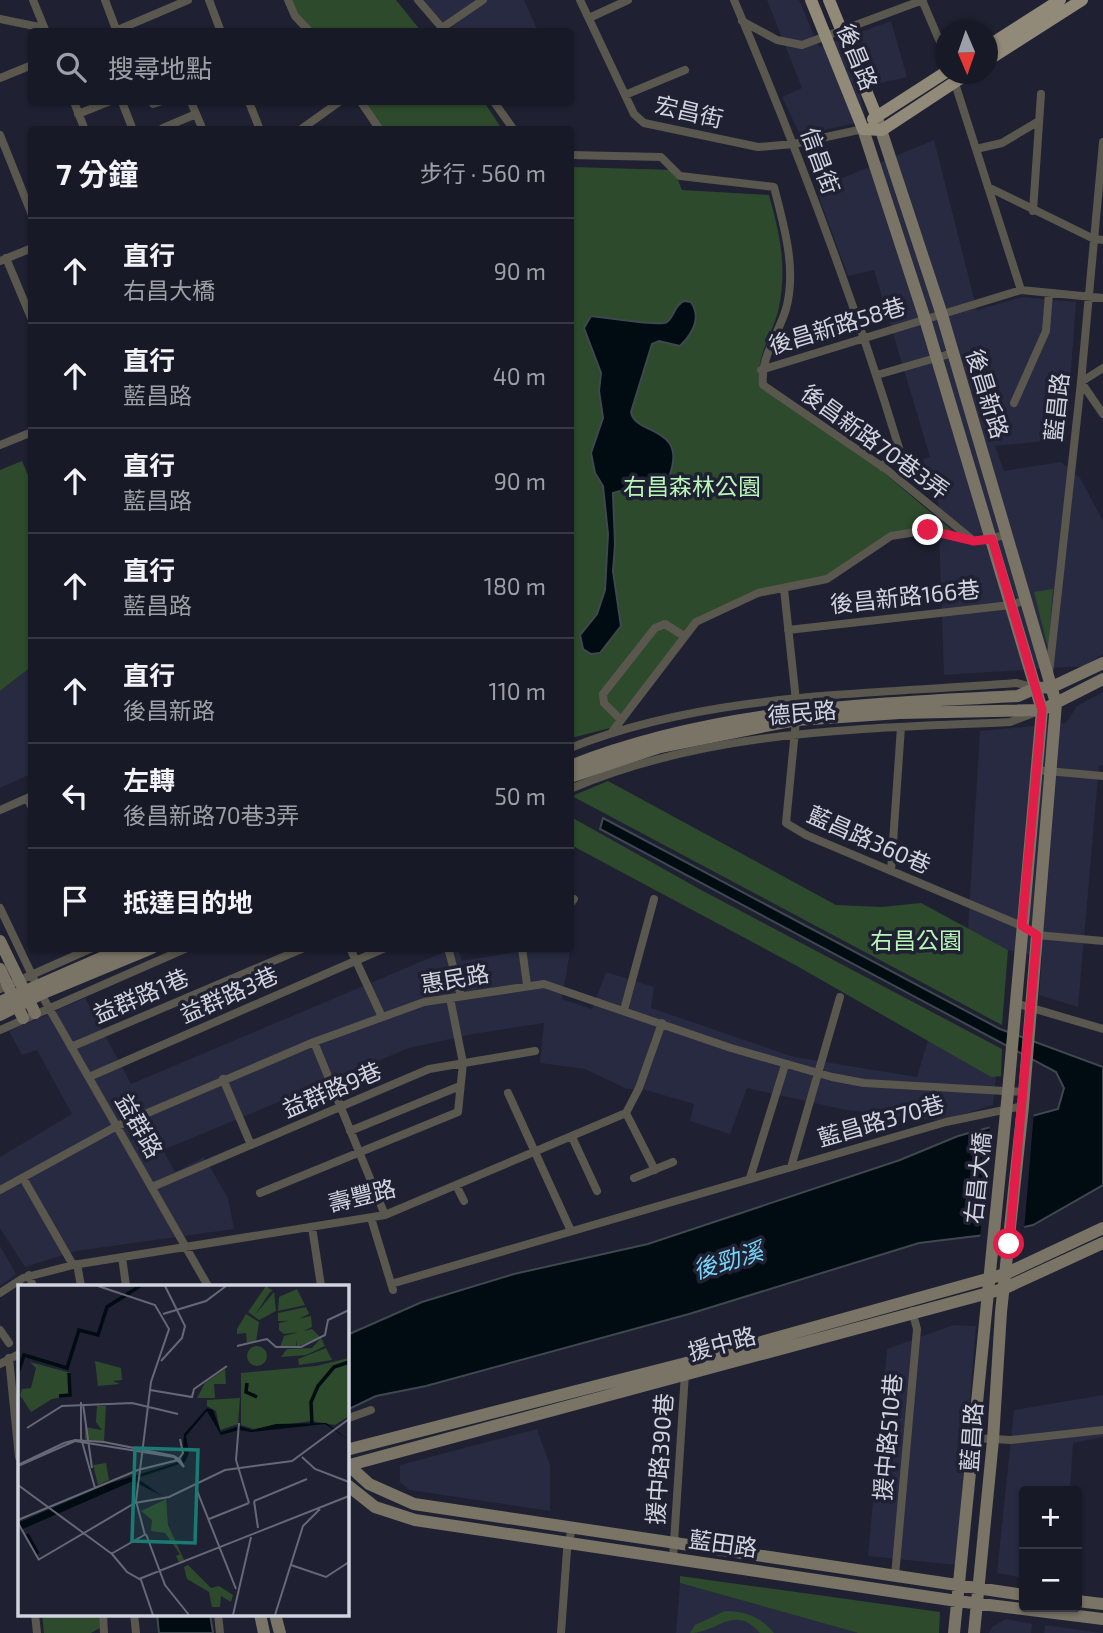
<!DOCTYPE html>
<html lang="zh-TW">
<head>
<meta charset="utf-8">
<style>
	body { margin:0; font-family:"Exo 2","Noto Sans TC",sans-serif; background:#20222e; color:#f1f3f6 }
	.controls { position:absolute; right:21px; bottom:21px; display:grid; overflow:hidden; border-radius:7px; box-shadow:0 2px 5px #0004 }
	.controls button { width:63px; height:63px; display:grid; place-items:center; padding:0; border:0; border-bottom:2px solid #363843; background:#171926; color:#f1f3f6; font:35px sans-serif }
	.compass { position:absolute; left:935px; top:21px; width:63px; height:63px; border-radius:50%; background:#171926; box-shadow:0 2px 5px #0004; rotate:178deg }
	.stop { position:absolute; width:21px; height:21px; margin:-16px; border:5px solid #e11d48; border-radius:50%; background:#fff }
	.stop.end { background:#e11d48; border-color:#fff; box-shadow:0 2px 7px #0008 }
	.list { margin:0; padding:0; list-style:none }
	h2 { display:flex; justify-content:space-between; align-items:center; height:91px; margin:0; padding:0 28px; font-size:30px }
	h2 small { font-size:23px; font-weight:400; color:#9ea0a7 }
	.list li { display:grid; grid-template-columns:46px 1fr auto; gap:21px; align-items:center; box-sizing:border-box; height:105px; padding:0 28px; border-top:2px solid #363843 }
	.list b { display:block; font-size:26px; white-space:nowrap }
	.list p { margin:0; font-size:23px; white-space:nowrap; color:#9ea0a7 }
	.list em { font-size:23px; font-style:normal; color:#9ea0a7 }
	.icon { flex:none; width:38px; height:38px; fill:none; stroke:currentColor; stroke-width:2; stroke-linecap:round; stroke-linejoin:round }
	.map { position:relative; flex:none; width:1103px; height:1633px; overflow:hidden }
	.search { position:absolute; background:#171926; box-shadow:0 2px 5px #0004; left:28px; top:28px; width:546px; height:77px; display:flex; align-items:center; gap:18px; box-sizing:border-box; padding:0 24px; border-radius:7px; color:#9ea0a7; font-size:26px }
	.panel { position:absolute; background:#171926; box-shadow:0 2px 5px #0004; left:28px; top:126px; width:546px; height:826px; border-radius:7px }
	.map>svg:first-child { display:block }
	.built { fill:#272a40 }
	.green { fill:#2d4a2c }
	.water { fill:#000c12; stroke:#3f484f; stroke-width:2 }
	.pier { fill:#1f2132 }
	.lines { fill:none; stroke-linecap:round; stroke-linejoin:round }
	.street { stroke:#5a574e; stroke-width:8 }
	.secondary { stroke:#797466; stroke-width:12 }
	.primary { stroke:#918a78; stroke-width:12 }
	.route { stroke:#e11d48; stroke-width:9 }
	.labels { text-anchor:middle; stroke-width:7; stroke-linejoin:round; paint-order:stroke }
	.street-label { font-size:23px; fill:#d1d3de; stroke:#1f2132 }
	.park-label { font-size:23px; fill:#b9f5b7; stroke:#1f2132 }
	.water-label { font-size:24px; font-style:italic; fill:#77d5f9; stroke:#1f2132 }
	.inset-river { fill:none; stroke:#000c12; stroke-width:3.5 }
	.inset-road { fill:none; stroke:#666877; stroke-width:2 }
	.view { fill:#197b74; fill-opacity:0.15; stroke:#197b74; stroke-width:3.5 }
	.inset-edge { fill:none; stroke:#d1d3de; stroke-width:3.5 }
</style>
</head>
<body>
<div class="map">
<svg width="1103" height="1633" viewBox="0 0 1103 1633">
	<rect width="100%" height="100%" fill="#1f2132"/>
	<path class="built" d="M423 0H524L538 31H448Z
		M767 0H799L819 47 891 21 907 77 859 88 866 121 800 135 782 97 802 88Z
		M934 140 977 310 1022 297 1076 302 1066 439 995 446 1004 471 1061 462 1080 478 1103 521V654L1084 666 944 675 938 503 923 459 930 457 874 270 848 276 816 189Z
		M31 667V774L0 788V691Z
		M1103 692V765L1099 766 1078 1007 1039 995 1042 957 1008 950 968 929 980 731 1066 723 1077 706Z
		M451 949H458L462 961 533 949 570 952 562 999 592 1009 606 972 654 987 651 1008 794 1057 917 1077 928 1040 991 1077 996 1076 993 1105 940 1121 846 1110 747 1088 730 1134 690 1121 694 1104 646 1090 627 1089 585 1069 540 1063 544 1023 473 1034 409 1048 163 1150 175 1172 204 1157 228 1198 234 1229 76 1251 25 1267 0 1228V1157L72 1114 37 1050 22 1055 9 1031 85 998 131 1084Z
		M0 1246 16 1274 0 1286Z
		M953 1325 976 1326 956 1565 868 1556 887 1349Z
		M1103 1395V1437L1073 1443 1070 1491H1024V1578L997 1573 1014 1410Z
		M537 1429 550 1465V1511L410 1490 400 1482V1465Z
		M680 1583 858 1633H676Z
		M1006 1619 1032 1624 1031 1633H989L992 1627Z
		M1045 1625 1101 1633H1044Z"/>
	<path class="green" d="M289 0H396L421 31H305Z
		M362 102H484L502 129H383Z
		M571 167 674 170 682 190 769 195C780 235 787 266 779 307 774 333 751 362 762 389L882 471 963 540 918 535 888 540 819 583 743 596 691 626 618 726 571 738Z
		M22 461 32 484 31 667 0 691V470Z
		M1053 589 1048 648 1034 592Z
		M608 781 836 905 881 907 921 903 1008 950 1002 1025 572 796Z
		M571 817 703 891 1002 1049 1001 1076 991 1077 797 966 571 845Z
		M680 1576 940 1612 939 1633H858L680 1583Z
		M725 1611C746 1611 761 1617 774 1633H760C734 1603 718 1633 690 1633L695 1625Z
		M42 1614H99L100 1628 91 1633H44Z"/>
	<path class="water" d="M684 301 691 302C702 318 692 334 680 346L659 341 652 344 631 412C635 436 689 425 669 477L613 493 615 544 613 571 621 626 600 653 591 654 583 649 580 635 597 614 605 590 608 534 603 486 595 473 591 453 603 418 599 391 601 373 584 328 591 316C603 317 661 327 667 322 675 316 674 305 684 301Z
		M603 818 1000 1029 1103 1067V1185L1033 1225 993 1234 919 1243 689 1314 426 1386 376 1396 347 1410V1335L422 1302 514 1274 648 1244 900 1160 958 1136 1058 1109 1064 1088 1056 1072 600 829Z
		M157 1614H210L213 1633H159Z"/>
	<path class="pier" d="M1034 1112 1024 1231 980 1239 990 1124Z"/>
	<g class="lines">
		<path class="street" d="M33 0 46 32
			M105 0 117 32
			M209 0 221 32
			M288 0 295 16 310 32
			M418 0 443 29
			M580 0 634 114 644 123 758 147 794 144 863 129
			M734 0C796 146 853 296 899 448L882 467
			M922 0 946 56
			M589 18 628 0
			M0 19 44 28
			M742 21 777 40 802 45 923 0
			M113 32 188 0
			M436 32 483 0
			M952 74 1021 290
			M0 78 32 65
			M625 95 685 70
			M74 102 85 130
			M122 102 133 130
			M191 102 203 130
			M249 102 260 130
			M361 102 380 130
			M494 102 514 130
			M153 104 159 102
			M78 114 108 102
			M163 128 196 114
			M300 130 339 102
			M0 135 32 215
			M976 149 1002 143 1039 121
			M570 155 661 157 680 176 774 187C784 226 797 269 786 309 778 335 760 358 763 385L887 470 974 541
			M988 187 1094 239 1103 240
			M1033 211 1041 94
			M6 258 32 320
			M0 261 32 248
			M761 370 1021 290 1103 298
			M877 375 953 353
			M1081 382 1103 414
			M1081 382 1103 368
			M1014 403 1046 331 1049 293
			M0 445 32 432
			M784 589 797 710 786 823 806 835 1022 926
			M788 630 1011 605 1026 600
			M1049 673 1081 382 1103 142
			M621 720 604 703 603 694 655 628 665 624 684 636
			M612 732 696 622 758 593 827 579 891 536 928 530 974 541 1007 535
			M570 748C711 692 867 695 1016 683L1036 688
			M1036 770 1103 776
			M570 789C711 729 861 729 1010 722L1039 711
			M27 798 32 808
			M0 810 32 796
			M891 871 901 727
			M570 897 574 899 570 904
			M0 908 41 994 208 1286
			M1037 935 1103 941
			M350 948 382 1017
			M448 948 461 996
			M522 948 527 985
			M0 989 92 948
			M1015 1003 1103 1029
			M624 1010 654 899
			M0 1030 187 948
			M314 1042 385 1215
			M71 1047 304 948
			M89 1077 385 948
			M223 1079 251 1145
			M508 1093 571 1231
			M626 1113 655 1170
			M350 1131 460 1086
			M572 1137 597 1191
			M791 1167 840 997
			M23 1178 73 1265
			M634 1178 673 1162
			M750 1178 785 1065
			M456 1185 464 1201
			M152 1187 429 1069 535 1051
			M0 1190 117 1126 314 1042 424 1002 544 984 731 1048 832 1077 864 1083 1024 1092
			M260 1193 458 1112 463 1063 450 998
			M371 1218 393 1290
			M312 1227 321 1286
			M122 1257 126 1286
			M77 1264 81 1286
			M29 1275 33 1286
			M391 1284 946 1122 1023 1106
			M0 1293 23 1278 73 1265 385 1215 626 1113 639 1088 662 1023
			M0 1330 9 1343
			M9 1358 19 1457
			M0 1364 19 1354
			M346 1419 371 1410
			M974 1438 1011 1440 1103 1430
			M673 1558 685 1373
			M895 1576 917 1329 912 1311
			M35 1614 37 1633
			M103 1614 104 1633
			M134 1614 136 1633
			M218 1614 220 1633
			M561 1633 567 1550 572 1528"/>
		<path class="secondary" d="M876 115 942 315 1056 703 1023 1106 1001 1312 993 1440 974 1633
			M863 129 925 319 1042 710 1008 1092 954 1633
			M570 766C714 709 866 704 1018 696L1036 688 1052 687 1103 663
			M570 777 660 747 796 720 900 713 1042 710 1103 679
			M0 941 35 1013
			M0 969 23 1018
			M0 1002 124 948
			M0 1015 41 994 152 948
			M346 1450 686 1363 1005 1274 1103 1228
			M346 1463 369 1484 414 1504 1024 1595
			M346 1466 1003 1289 1103 1243
			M346 1484 375 1507 415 1520 957 1601 1103 1619
			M1077 1601 1103 1604
			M260 1614 264 1633
			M275 1614 280 1633"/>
		<path class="primary" d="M811 0 863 129
			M829 0 876 115
			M988 46 1060 0
			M988 60 1082 0
			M873 119 946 72
			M863 129 882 130 967 74"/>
	</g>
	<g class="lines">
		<path class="route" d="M928 530 974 541 992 539 1042 710 1022 926 1037 935 1009 1244"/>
	</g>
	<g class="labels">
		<g class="street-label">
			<text transform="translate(857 57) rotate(68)" y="8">後昌路</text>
			<text transform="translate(689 112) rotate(13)" y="8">宏昌街</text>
			<text transform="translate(820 161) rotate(70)" y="8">信昌街</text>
			<text transform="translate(837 326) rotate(-17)" y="8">後昌新路58巷</text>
			<text transform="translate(987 394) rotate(73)" y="8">後昌新路</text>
			<text transform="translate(1057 407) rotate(-84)" y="8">藍昌路</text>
			<text transform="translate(875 442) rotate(36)" y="8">後昌新路70巷3弄</text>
			<text transform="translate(905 597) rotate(-6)" y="8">後昌新路166巷</text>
			<text transform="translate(802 713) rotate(-5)" y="8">德民路</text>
			<text transform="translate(869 840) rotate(24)" y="8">藍昌路360巷</text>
			<text transform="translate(455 979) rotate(-10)" y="8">惠民路</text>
			<text transform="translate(229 995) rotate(-24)" y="8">益群路3巷</text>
			<text transform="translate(141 996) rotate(-23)" y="8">益群路1巷</text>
			<text transform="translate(332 1090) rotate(-23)" y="8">益群路9巷</text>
			<text transform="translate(881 1121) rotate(-16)" y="8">藍昌路370巷</text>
			<text transform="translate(139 1126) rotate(60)" y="8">益群路</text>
			<text transform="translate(978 1178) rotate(-84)" y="8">右昌大橋</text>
			<text transform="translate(362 1196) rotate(-14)" y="8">壽豐路</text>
			<text transform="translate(722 1344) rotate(-15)" y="8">援中路</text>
			<text transform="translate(888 1437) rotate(-85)" y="8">援中路510巷</text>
			<text transform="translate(972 1437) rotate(-86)" y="8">藍昌路</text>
			<text transform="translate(660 1459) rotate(-86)" y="8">援中路390巷</text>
			<text transform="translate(723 1544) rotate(8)" y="8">藍田路</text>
		</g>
		<g class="park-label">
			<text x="692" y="495">右昌森林公園</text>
			<text x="916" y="949">右昌公園</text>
		</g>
		<g class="water-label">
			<text transform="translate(728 1261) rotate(-17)" y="8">後勁溪</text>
		</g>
	</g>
	<g transform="translate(18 1285)">
		<rect width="331" height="331" fill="#1f2132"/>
		<path d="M248 1 255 6 252 7 237 30 256 7 258 26 241 35 230 27ZM279 4 287 20 260 26 261 12ZM288 22 291 29 276 36H260V28ZM228 29 241 37 238 57 229 59 228 48 219 49V44ZM293 31 294 42 284 47 266 49 261 45V38ZM294 44 302 52 279 62 278 54V61L262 62 266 51ZM303 53 307 61 288 70 263 72 269 64 294 63ZM229 71a10 10 0 1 1 20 0a10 10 0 1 1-20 0ZM308 63 314 75 281 80 280 74ZM331 73V131L317 140 293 136 236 144 223 140V88L298 81ZM77 76 103 83 104 95 95 96 102 99 80 101ZM12 77 53 88V110L34 114 13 127 2 110 4 104 13 103 18 83ZM207 84 208 99H196L197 113H179L187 98ZM222 113 220 139 202 145 198 126 189 121V115ZM79 121H88L86 157 67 154V142L84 145 78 137ZM88 178 91 195 80 200 75 180ZM148 214 150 240 167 277 162 279 158 271 162 269 147 248 133 246 134 235 123 226ZM170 280 193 303 201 301 215 310 213 317 203 311 202 322H194L191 307 169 294 166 282Z" fill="#2d4a2c"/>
		<path d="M189 123 195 125 203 147 221 141 234 145 258 139 308 138 331 155 307 139 233 147 221 145 203 150 189 126 168 151 171 168 167 177 119 193 144 211 115 196 0 246V238L90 199 164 176 166 149Z" fill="#000c12"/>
		<path class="inset-river" d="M0 88 6 70 49 83 61 45 80 50 89 22 122 1M229 98 228 107 239 112M41 111 52 110 51 88M294 139 293 117 300 101 316 82 331 77M9 249 20 269"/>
		<path class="inset-road" d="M80 1 137 20 151 44 133 97 121 193 118 216 127 250M145 29 188 16 208 1M219 61 249 54 258 62H283L307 50 310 35 331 25M143 76 164 53 167 41 147 1M132 105 174 112 176 104 209 81M63 117V153L77 203M65 119 74 183M221 138 218 175 231 218M9 143 44 121 114 118 160 129M284 172 297 184 331 197M0 180 46 158 57 155 86 157 156 171 162 175 166 182 156 172 57 156 0 181M0 200 94 269M178 203 218 304M236 216 289 194M236 216 240 243M191 234 231 218M0 235 120 185 160 175 165 168 162 154M0 238 21 275M128 249 147 300 171 330M93 269 128 249M94 269 109 287 123 295 135 330M20 275 117 218 151 212 207 185 274 176 331 134M273 280 308 292 331 277M121 294 331 211M215 330 233 252M257 330 285 241 302 224"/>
		<path class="view" d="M117 163 180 165 177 258 114 256Z"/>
		<rect width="331" height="331" class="inset-edge"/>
	</g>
</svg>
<div class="controls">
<button>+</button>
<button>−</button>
</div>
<svg class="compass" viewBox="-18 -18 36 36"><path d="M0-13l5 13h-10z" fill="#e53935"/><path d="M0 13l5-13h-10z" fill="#9ea0a7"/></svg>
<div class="stop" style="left:1009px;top:1244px"></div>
<div class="stop end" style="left:928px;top:530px"></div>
<div class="search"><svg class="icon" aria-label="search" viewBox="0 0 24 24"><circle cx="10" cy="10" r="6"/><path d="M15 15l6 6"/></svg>搜尋地點</div>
<section class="panel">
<h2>7 分鐘<small>步行 · 560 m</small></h2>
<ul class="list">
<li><svg class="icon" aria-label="ahead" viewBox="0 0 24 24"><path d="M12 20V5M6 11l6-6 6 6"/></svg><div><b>直行</b><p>右昌大橋</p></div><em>90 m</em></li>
<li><svg class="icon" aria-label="ahead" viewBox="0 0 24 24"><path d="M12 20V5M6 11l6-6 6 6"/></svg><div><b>直行</b><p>藍昌路</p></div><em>40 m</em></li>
<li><svg class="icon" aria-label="ahead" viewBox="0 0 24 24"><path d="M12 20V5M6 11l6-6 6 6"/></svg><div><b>直行</b><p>藍昌路</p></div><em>90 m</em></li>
<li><svg class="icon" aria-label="ahead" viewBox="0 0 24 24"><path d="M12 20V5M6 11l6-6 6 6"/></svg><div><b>直行</b><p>藍昌路</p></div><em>180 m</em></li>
<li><svg class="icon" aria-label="ahead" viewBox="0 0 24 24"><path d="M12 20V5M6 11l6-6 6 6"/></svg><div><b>直行</b><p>後昌新路</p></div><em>110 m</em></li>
<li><svg class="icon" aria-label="left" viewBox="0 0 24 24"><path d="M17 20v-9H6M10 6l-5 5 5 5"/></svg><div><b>左轉</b><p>後昌新路70巷3弄</p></div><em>50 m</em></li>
<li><svg class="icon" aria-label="arrive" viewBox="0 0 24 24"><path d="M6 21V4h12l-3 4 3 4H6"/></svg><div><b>抵達目的地</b></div></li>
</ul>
</section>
</div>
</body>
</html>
